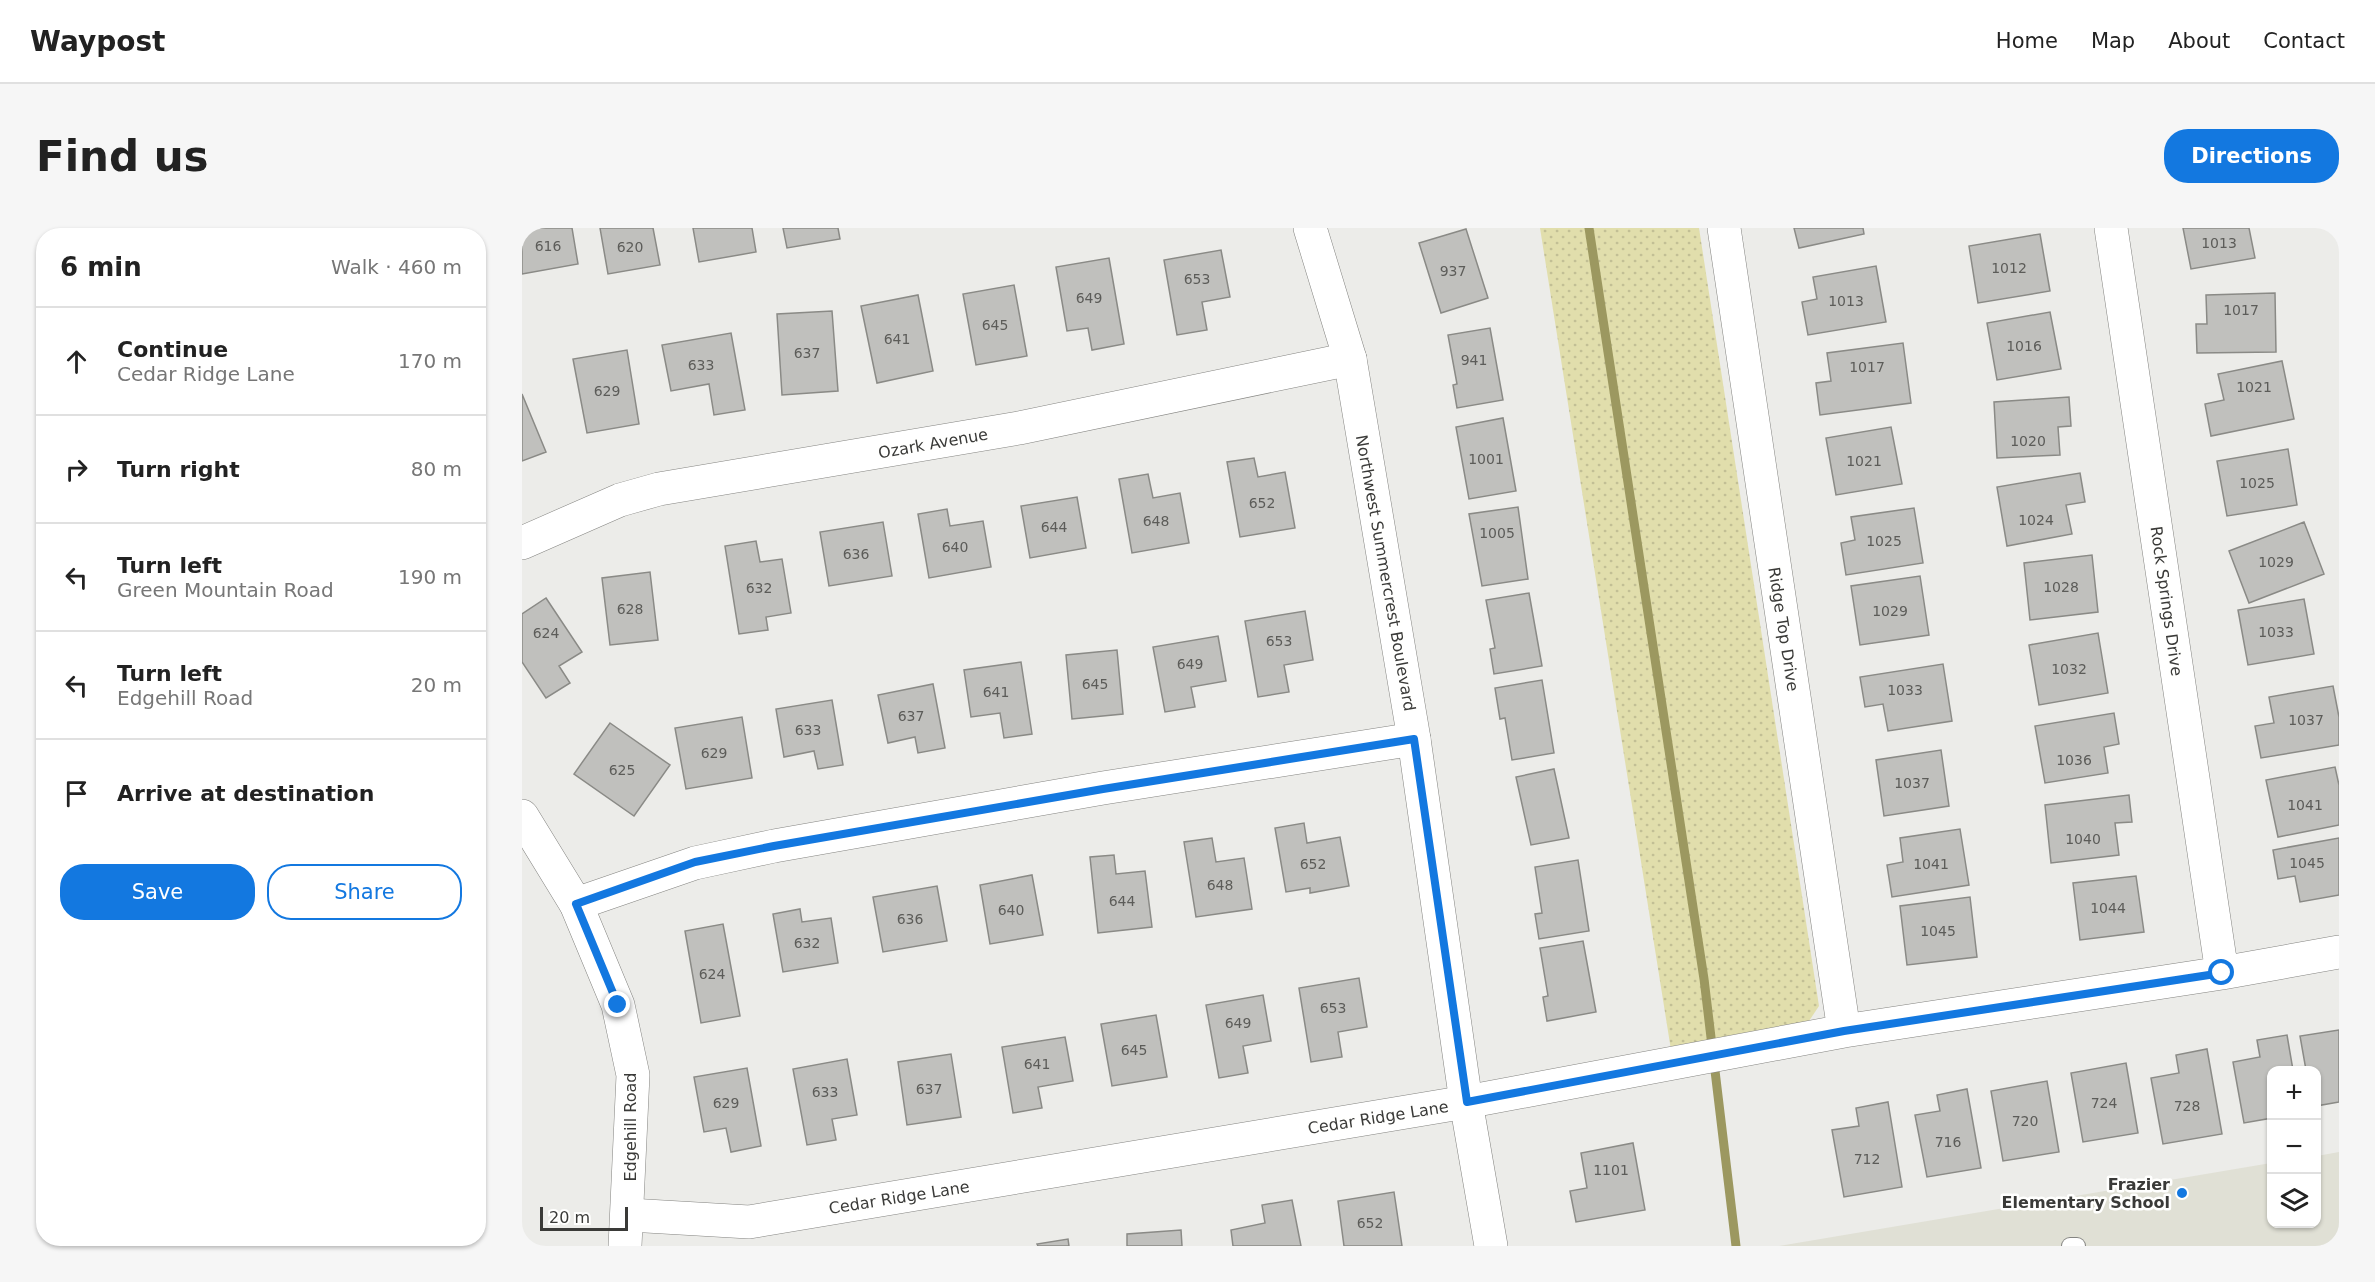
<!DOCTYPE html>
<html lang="en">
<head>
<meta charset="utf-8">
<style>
	body { margin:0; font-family:"DejaVu Sans",sans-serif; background:#f6f6f6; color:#222 }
	.controls { position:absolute; right:18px; bottom:18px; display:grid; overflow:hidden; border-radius:12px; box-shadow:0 2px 4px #0004 }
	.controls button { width:54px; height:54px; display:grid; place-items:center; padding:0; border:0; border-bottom:2px solid #e0e0e0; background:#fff; color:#222; font:30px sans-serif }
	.scale { position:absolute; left:18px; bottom:15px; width:88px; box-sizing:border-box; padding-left:6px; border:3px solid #3a3a38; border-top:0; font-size:16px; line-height:21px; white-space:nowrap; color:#3a3a38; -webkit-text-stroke:4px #fffffe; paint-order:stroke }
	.stop { position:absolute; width:18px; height:18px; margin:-14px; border:4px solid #1378e0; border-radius:50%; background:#fff }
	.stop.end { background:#1378e0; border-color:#fff; box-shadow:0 2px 6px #0008 }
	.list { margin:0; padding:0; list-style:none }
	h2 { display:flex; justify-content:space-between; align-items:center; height:78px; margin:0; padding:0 24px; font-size:26px }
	h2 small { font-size:20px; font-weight:400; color:#767676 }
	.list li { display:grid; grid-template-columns:39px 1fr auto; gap:18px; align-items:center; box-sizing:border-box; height:108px; padding:0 24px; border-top:2px solid #e0e0e0 }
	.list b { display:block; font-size:22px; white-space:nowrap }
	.list p { margin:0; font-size:20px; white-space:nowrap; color:#767676 }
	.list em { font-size:20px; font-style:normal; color:#767676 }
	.actions { display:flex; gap:12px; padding:18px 24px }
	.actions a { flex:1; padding:14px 0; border:2px solid #1378e0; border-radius:24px; text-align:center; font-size:21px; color:#1378e0 }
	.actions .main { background:#1378e0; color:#fff }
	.icon { flex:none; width:33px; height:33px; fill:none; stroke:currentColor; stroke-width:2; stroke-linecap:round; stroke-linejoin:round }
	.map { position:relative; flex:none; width:1817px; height:1018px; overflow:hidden; border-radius:24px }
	header { display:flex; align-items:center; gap:36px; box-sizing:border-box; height:84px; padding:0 30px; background:#fff; border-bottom:2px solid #e0e0e0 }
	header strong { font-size:28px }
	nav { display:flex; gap:33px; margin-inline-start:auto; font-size:21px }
	.intro { display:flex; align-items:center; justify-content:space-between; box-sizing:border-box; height:144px; padding:0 36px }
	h1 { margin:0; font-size:42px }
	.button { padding:15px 27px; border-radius:24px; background:#1378e0; color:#fff; font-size:21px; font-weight:700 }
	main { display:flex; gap:36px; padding:0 36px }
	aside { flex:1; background:#fff; border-radius:24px; box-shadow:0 2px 4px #0004 }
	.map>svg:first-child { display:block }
	.built { fill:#e0e0d5 }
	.grass { fill:url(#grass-dots) }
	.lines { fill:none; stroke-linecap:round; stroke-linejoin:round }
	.stream { stroke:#9c9860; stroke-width:9 }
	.building { fill:#c0c0bd; stroke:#8a8a86; stroke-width:1.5 }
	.lane-casing { stroke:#848481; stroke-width:18 }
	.street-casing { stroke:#848481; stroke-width:34 }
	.secondary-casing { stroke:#848481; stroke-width:34 }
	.lane { stroke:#fff; stroke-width:16 }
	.street { stroke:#fff; stroke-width:33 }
	.secondary { stroke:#fff; stroke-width:33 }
	.route { stroke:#1378e0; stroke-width:8 }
	.poi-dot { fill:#1378e0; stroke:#fffffe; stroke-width:2 }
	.labels { text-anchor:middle; stroke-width:5; stroke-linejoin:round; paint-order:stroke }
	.number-label { font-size:14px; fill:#5c5c59 }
	.street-label { font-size:16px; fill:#3a3a38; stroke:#fffffe }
	.poi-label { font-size:16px; font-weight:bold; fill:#3a3a38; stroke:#fffffe; text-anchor:end }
</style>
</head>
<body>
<header>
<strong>Waypost</strong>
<nav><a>Home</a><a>Map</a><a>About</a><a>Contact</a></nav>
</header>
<div class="intro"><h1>Find us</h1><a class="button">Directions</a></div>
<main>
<aside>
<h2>6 min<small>Walk · 460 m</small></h2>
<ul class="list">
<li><svg class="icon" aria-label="ahead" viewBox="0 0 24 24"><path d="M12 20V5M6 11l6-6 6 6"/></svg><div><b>Continue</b><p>Cedar Ridge Lane</p></div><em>170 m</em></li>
<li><svg class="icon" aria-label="right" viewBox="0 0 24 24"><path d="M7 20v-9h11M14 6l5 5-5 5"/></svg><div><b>Turn right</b></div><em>80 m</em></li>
<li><svg class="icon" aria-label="left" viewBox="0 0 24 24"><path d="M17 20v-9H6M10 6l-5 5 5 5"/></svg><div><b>Turn left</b><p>Green Mountain Road</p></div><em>190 m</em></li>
<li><svg class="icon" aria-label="left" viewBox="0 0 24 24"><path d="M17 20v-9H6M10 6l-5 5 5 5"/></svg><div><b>Turn left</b><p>Edgehill Road</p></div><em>20 m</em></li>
<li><svg class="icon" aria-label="arrive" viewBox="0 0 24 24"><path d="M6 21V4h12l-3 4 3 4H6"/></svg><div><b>Arrive at destination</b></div></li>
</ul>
<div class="actions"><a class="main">Save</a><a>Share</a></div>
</aside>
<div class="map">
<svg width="1817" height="1018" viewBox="0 0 1817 1018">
	<defs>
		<pattern id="grass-dots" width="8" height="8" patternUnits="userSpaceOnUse" patternTransform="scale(1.5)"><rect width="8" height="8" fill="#e1deac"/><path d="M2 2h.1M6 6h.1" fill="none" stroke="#c2bf95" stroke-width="1.8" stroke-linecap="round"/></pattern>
	</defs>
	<rect width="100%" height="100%" fill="#ecece9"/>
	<path class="built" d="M1817 924V1018H1257L1749 935 1750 996H1794L1795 928Z"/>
	<path class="grass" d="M1018 0H1177L1297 778 1287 793 1149 822Z"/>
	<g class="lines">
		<path class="stream" d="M1067 0 1182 751 1214 1018"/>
	</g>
	<path class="building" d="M0 0H50L56 36 0 46Z
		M78 0H131L138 37 86 46Z
		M171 0H230L234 24 177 34Z
		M261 0H316L318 11 265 20Z
		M1272 0H1341L1342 6 1277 20Z
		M1661 0H1727L1733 30 1669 41Z
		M944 1 966 70 919 85 897 15Z
		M1518 6 1528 63 1456 75 1447 18Z
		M699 22 708 69 680 74 685 102 655 107 642 32Z
		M587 30 602 116 570 122 566 100 545 103 534 39Z
		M1354 38 1364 94 1286 107 1280 74 1295 71 1291 49Z
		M492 57 505 128 454 137 441 66Z
		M1753 65 1754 124 1675 125 1674 96H1685L1684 67Z
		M396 67 411 143 355 155 339 78Z
		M310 83 316 163 260 167 255 86Z
		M1528 84 1539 141 1475 152 1465 95Z
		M968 100 981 172 935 180 931 157 935 156 926 107Z
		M209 105 223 182 192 187 187 156 149 163 140 117Z
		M1381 115 1389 175 1298 187 1294 155 1309 153 1305 125Z
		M105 122 117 196 65 205 51 131Z
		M1760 133 1772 191 1689 208 1683 176 1702 172 1696 146Z
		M0 166 24 224 0 233Z
		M1547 169 1549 198 1536 199 1538 227 1475 230 1472 174Z
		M981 190 994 263 947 271 934 199Z
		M1369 199 1380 256 1314 267 1304 210Z
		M1766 221 1775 277 1705 288 1695 233Z
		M732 230 736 249 763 244 773 300 718 309 705 234Z
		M1558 245 1563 274 1544 277 1550 306 1485 318 1475 259Z
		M626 246 631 270 658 265 667 315 610 325 597 251Z
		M555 269 564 320 508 330 499 278Z
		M996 279 1006 351 960 358 947 286Z
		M1392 280 1401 335 1324 347 1319 315 1333 312 1329 289Z
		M425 281 428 298 461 293 469 339 407 350 396 286Z
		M361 294 370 348 307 358 298 304Z
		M1782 294 1802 346 1727 375 1707 323Z
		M234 313 238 334 260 331 269 385 244 389 246 402 217 406 203 318Z
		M1570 327 1576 384 1508 392 1502 335Z
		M128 344 136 412 88 417 80 350Z
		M1398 348 1407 407 1338 417 1329 358Z
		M1007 365 1020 438 972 446 968 421 973 420 964 372Z
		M24 370 60 424 37 438 48 455 24 470 0 434V386Z
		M1782 371 1792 426 1726 437 1716 382Z
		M783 383 791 432 762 437 767 464 736 469 723 393Z
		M1576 405 1586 465 1517 477 1507 417Z
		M696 408 704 453 669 459 673 479 643 484 631 419Z
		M595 422 601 486 550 491 544 427Z
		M499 434 510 506 482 510 478 485 449 489 442 442Z
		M1421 436 1430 493 1366 503 1361 476 1343 479 1338 449Z
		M1020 452 1032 525 990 532 983 490 978 491 973 460Z
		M411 456 423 520 396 525 393 509 366 515 356 467Z
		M1811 458 1817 489V517L1739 530 1733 498 1752 495 1747 469Z
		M310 472 321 537 296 541 292 523 262 529 254 481Z
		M1592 485 1597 516 1582 519 1586 545 1523 555 1513 498Z
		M220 489 230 550 164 561 153 500Z
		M88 495 148 537 112 588 52 546Z
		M1419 522 1427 578 1362 588 1354 532Z
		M1813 539 1817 557V597L1756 609 1744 552Z
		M1032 541 1047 610 1009 617 994 549Z
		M1607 567 1610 594 1593 595 1597 627 1529 635 1523 577Z
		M782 595 785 615 818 609 827 658 788 665V660L764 664 753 600Z
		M1438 601 1447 657 1370 669 1365 637 1381 634 1378 610Z
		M690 610 694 634 722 630 730 681 674 689 662 614Z
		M1817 610V667L1778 674 1773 648 1756 651 1751 622Z
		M592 627 594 646 623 643 630 699 576 705 568 629Z
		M1056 632 1067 703 1017 711 1013 686 1020 685 1013 639Z
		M510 647 521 707 468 716 458 657Z
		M1614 648 1622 704 1558 712 1551 655Z
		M415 658 425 713 361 724 351 669Z
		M1448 669 1455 729 1385 737 1378 678Z
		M278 681 280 694 309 690 316 735 261 744 251 686Z
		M201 696 218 788 179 795 163 703Z
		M1061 713 1074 784 1025 793 1021 769 1026 768 1018 720Z
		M837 750 845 799 816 804 820 829 789 834 777 760Z
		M741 767 749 813 721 818 726 845 697 850 684 777Z
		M634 787 645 849 590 858 579 796Z
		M1817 802V874L1794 878V842H1784L1778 808Z
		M1765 807 1771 842H1750V890L1722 895 1711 834 1738 829 1735 812Z
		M543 809 551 853 516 859 520 880 491 885 480 819Z
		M1685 821 1700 906 1641 916 1629 850 1657 845 1654 827Z
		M429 826 439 889 385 897 376 834Z
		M325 831 335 887 310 891 314 912 285 917 271 841Z
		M1604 835 1616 905 1561 914 1549 845Z
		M225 840 239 918 209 924 204 900 182 904 172 849Z
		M1525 853 1537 924 1481 933 1469 863Z
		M1445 861 1459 940 1405 949 1393 887 1418 883 1415 867Z
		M1366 874 1380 959 1322 969 1310 902 1337 898 1334 880Z
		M1111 915 1123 982 1054 994 1048 963 1065 960 1059 925Z
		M872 964 880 1018H822L816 973Z
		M770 972 779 1018H711L709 1002 743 995 740 977Z
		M659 1002 660 1018H605V1006Z
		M546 1011 547 1018H516L515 1016Z"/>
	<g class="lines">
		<g class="lane-casing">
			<path id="lane" d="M1548 1018H1555"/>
		</g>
		<g class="street-casing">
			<path id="street" d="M1202 0 1322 803
				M1589 0 1700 745
				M0 315 98 272 137 261 497 200 828 131
				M54 676 173 635 252 618 581 560 892 511
				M107 987 227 994 944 874 1322 803 1700 745 1817 724"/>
		</g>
		<g class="secondary-casing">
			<path id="secondary" d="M788 0 828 131 892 511 944 874 969 1018
				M0 588 54 676 96 777 111 847 103 1018"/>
		</g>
		<use href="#lane" class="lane"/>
		<use href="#street" class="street"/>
		<use href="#secondary" class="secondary"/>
	</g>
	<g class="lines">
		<path class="route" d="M96 777 54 676 173 634 252 618 581 561 892 511 945 874 1322 803 1700 745"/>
	</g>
	<circle class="poi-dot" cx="1660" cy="965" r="6"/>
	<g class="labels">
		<g class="number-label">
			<text x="1697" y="20">1013</text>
			<text x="26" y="23">616</text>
			<text x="108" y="24">620</text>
			<text x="1487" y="45">1012</text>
			<text x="931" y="48">937</text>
			<text x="675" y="56">653</text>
			<text x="567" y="75">649</text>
			<text x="1324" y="78">1013</text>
			<text x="1719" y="87">1017</text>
			<text x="473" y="102">645</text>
			<text x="375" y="116">641</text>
			<text x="1502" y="123">1016</text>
			<text x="285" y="130">637</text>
			<text x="952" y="137">941</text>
			<text x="179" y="142">633</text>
			<text x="1345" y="144">1017</text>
			<text x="1732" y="164">1021</text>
			<text x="85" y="168">629</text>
			<text x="1506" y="218">1020</text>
			<text x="964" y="236">1001</text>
			<text x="1342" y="238">1021</text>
			<text x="1735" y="260">1025</text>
			<text x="740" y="280">652</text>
			<text x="1514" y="297">1024</text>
			<text x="634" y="298">648</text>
			<text x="532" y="304">644</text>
			<text x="975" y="310">1005</text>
			<text x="1362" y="318">1025</text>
			<text x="433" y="324">640</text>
			<text x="334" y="331">636</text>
			<text x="1754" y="339">1029</text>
			<text x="1539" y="364">1028</text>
			<text x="237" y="365">632</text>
			<text x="108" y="386">628</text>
			<text x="1368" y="388">1029</text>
			<text x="1754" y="409">1033</text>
			<text x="24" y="410">624</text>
			<text x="757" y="418">653</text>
			<text x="668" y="441">649</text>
			<text x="1547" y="446">1032</text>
			<text x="573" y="461">645</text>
			<text x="1383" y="467">1033</text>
			<text x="474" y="469">641</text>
			<text x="389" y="493">637</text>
			<text x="1784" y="497">1037</text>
			<text x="286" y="507">633</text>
			<text x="192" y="530">629</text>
			<text x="1552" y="537">1036</text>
			<text x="100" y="547">625</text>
			<text x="1390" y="560">1037</text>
			<text x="1783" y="582">1041</text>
			<text x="1561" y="616">1040</text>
			<text x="1785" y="640">1045</text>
			<text x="791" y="641">652</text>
			<text x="1409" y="641">1041</text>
			<text x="698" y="662">648</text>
			<text x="600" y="678">644</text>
			<text x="1586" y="685">1044</text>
			<text x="489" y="687">640</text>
			<text x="388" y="696">636</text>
			<text x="1416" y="708">1045</text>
			<text x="285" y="720">632</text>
			<text x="190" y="751">624</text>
			<text x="811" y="785">653</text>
			<text x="716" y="800">649</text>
			<text x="612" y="827">645</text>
			<text x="515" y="841">641</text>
			<text x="407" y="866">637</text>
			<text x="303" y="869">633</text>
			<text x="204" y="880">629</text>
			<text x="1582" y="880">724</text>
			<text x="1665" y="883">728</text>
			<text x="1503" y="898">720</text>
			<text x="1426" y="919">716</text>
			<text x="1345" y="936">712</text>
			<text x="1089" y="947">1101</text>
			<text x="848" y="1000">652</text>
		</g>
		<g class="street-label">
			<text transform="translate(411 215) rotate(-10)" y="6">Ozark Avenue</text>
			<text transform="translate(864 345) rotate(80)" y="6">Northwest Summercrest Boulevard</text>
			<text transform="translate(1645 373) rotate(82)" y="6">Rock Springs Drive</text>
			<text transform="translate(1262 401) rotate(81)" y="6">Ridge Top Drive</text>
			<text transform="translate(856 889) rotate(-9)" y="6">Cedar Ridge Lane</text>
			<text transform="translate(108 899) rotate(-90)" y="6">Edgehill Road</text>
			<text transform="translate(377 969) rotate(-9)" y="6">Cedar Ridge Lane</text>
		</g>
		<g class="poi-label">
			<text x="1648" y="962">Frazier<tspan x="1648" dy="18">Elementary School</tspan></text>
		</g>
	</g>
</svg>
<div class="controls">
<button>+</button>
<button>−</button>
<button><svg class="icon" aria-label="layers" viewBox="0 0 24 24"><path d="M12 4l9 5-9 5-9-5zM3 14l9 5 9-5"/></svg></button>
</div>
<div class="scale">20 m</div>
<div class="stop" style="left:1700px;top:745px"></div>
<div class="stop end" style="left:96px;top:777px"></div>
</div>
</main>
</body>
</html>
